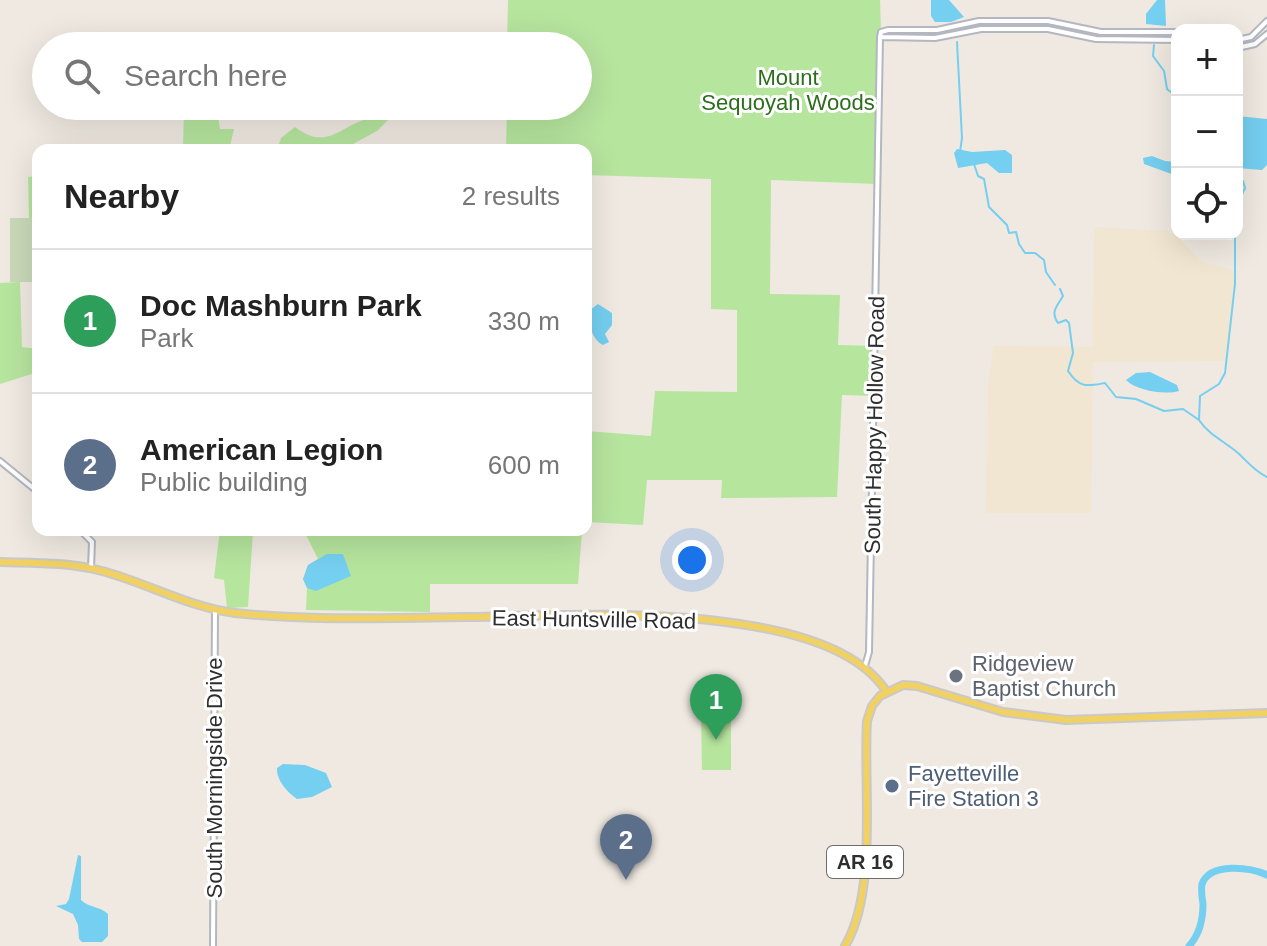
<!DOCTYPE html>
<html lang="en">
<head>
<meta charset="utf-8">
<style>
	body { margin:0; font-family:Arial,sans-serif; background:#f2f2f2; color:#222 }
	.controls { position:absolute; right:24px; top:24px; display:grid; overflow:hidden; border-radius:16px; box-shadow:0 8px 32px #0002 }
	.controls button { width:72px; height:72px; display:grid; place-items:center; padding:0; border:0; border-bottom:2px solid #e0e0e0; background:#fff; color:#222; font:40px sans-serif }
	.you { position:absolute; left:692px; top:560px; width:28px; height:28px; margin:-20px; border:6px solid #fff; border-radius:50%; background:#1a73e8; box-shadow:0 0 0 12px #1a73e833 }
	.badge { display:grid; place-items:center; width:52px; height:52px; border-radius:50%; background:#4264fb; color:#fff; font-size:26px; font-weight:700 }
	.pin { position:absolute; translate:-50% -66px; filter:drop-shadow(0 2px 4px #0008) }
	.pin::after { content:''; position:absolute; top:42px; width:28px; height:24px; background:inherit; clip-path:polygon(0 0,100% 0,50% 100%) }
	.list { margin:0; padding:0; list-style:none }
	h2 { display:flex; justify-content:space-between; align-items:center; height:104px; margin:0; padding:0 32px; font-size:34px }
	h2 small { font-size:26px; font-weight:400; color:#767676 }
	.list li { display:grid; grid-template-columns:52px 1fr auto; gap:24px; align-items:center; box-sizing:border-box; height:144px; padding:0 32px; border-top:2px solid #e0e0e0 }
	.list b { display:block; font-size:30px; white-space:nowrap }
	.list p { margin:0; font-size:26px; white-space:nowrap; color:#767676 }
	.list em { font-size:26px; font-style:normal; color:#767676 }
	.icon { flex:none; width:44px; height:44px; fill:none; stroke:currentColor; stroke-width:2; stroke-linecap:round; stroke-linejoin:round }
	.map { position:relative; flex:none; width:1267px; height:946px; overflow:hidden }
	.search { position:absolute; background:#fff; box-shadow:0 8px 32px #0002; left:32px; top:32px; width:560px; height:88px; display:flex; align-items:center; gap:20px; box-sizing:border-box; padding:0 28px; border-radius:44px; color:#767676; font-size:30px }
	.panel { position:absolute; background:#fff; box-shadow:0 8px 32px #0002; left:32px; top:144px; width:560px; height:392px; border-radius:16px }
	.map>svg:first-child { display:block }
	.education { fill:#f0e6d1 }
	.green { fill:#b6e59e }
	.cemetery { fill:#c8d9b8 }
	.water { fill:#75cff0 }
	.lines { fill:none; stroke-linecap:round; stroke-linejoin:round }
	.stream { stroke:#75cff0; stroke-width:2 }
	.river { stroke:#75cff0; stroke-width:7 }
	.minor-casing { stroke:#b4b7c1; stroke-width:8 }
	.major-casing { stroke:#c9c9c9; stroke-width:10 }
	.minor { stroke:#fff; stroke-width:4 }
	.major { stroke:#f2d163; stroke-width:6 }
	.worship-dot { fill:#6b7280; stroke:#fff; stroke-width:3 }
	.service-dot { fill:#5c6f8a; stroke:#fff; stroke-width:3 }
	.labels { text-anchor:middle; stroke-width:6; stroke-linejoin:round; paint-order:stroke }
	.shield { fill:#fff; stroke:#6d6d6d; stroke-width:2 }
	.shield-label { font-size:20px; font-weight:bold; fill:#2e2e2e }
	.park-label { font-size:22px; fill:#2c6e1b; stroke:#fff }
	.street-label { font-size:22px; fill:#2e2e2e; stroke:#fff }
	.worship-label { font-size:22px; fill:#5b616d; stroke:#fff; text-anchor:start }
	.service-label { font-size:22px; fill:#4e5e75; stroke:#fff; text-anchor:start }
</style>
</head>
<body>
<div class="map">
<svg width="1267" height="946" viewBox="0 0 1267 946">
	<rect width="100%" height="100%" fill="#efe9e1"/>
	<path class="education" d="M1094 227 1167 231 1178 237 1202 262 1236 271 1226 361 1093 362 1091 513H986L988 384 994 346 1093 347Z"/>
	<path class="green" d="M508 0H880L881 32 878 184 771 180 770 294 840 295 838 345 875 346V396L842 395 837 497 721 498 722 480H647L643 525 586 522V431L651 436 655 391 737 392V310L711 309V179L586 175V150H506L507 106H578V46H507Z
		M184 106H236V109H217L220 129H234L229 150H183Z
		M379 117 389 119 377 131 342 150H277L281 138 295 127C331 155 344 118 379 117Z
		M38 176V218H29L28 177Z
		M20 282 22 347 38 349V372L0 384V283Z
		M220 530H582L578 584H430V612L306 610 307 588 303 579 308 565 318 559 306 535 253 531 248 607 227 608 224 580 214 578Z
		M701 710H731V770H702Z"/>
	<path class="cemetery" d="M10 218H38V282H10Z"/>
	<path class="water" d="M931 0H949L964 17 951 22H935L931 16Z
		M1157 0H1165L1166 26 1146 24V14Z
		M1237 116 1267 119V165L1262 170 1237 168Z
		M957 149 972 152 1005 150 1012 155V173H999L987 163 958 168 954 153Z
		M1152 156 1165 161 1177 162V176L1144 164 1143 158Z
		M598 304 612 313V325L605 334 609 342 603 345C591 339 588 323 590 310Z
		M1150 372 1177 385 1179 391C1165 395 1137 391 1126 380L1136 373Z
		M327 554H343L351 576 316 591 307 588 303 579 308 565Z
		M283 764 305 765 326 773 332 787 312 797 297 799C287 792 276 780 277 768Z
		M78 855 81 856V900C89 908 100 906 108 914V936L102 942H82L79 939 78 925 73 914 56 906 66 904 69 899Z"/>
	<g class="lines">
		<path class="stream" d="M957 42 962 138 960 152
			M1154 45 1153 56 1164 71 1167 89 1177 97
			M974 164 978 176 984 179 989 207 1007 225 1009 233 1016 232 1019 244 1025 253H1035L1044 260 1046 272 1055 285
			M1237 179 1243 181 1245 188 1237 205
			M1235 234V284L1225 373 1219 384 1200 396 1199 420C1209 435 1224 441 1238 453 1248 462 1254 471 1267 477
			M1060 289 1063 296C1057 306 1050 312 1058 323L1066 320 1069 323 1073 353 1068 371C1080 389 1088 386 1105 383L1116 397 1136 399 1164 411 1183 409 1199 420"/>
		<path class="river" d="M1189 946C1200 934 1203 920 1203 904 1202 898 1201 890 1202 884 1210 862 1251 867 1267 875"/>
		<g class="minor-casing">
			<path id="minor" d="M880 37 881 32 888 30H937L979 21H1048L1101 32H1177
				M880 37 935 38 981 29H1048L1096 39 1177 40
				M1237 40 1251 37 1267 21
				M1237 48 1255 44 1267 34
				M0 461 38 492
				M80 530 92 542 91 568
				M865 666 869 652 880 37
				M213 946 215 610"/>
		</g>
		<g class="major-casing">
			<path id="major" d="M0 562C34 563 69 562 102 571 147 583 188 607 235 613 311 621 388 618 465 617 566 616 825 597 886 691
				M845 946C878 891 863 785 867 721L872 706 880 696 903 685 917 686 1003 712 1066 720 1267 713"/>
		</g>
		<use href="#minor" class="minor"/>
		<use href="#major" class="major"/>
	</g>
	<circle class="worship-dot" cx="956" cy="676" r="8"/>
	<circle class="service-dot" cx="892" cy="786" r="8"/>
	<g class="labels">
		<rect class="shield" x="827" y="846" width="76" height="32" rx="6"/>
		<g class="shield-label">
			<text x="865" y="869">AR 16</text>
		</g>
		<g class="park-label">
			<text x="788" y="85">Mount<tspan x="788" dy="25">Sequoyah Woods</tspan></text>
		</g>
		<g class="street-label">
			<text transform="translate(874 425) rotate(-89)" y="8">South Happy Hollow Road</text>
			<text transform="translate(594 619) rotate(1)" y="8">East Huntsville Road</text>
			<text transform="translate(214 778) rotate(-90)" y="8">South Morningside Drive</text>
		</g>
		<g class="worship-label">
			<text x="972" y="671">Ridgeview<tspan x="972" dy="25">Baptist Church</tspan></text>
		</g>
		<g class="service-label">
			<text x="908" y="781">Fayetteville<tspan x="908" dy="25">Fire Station 3</tspan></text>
		</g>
	</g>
</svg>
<div class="controls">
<button>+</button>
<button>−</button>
<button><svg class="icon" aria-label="locate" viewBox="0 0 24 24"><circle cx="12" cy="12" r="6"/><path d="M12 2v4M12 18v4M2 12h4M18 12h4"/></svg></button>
</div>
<div class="you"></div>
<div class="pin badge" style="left:716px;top:740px;background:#2e9e5b">1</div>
<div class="pin badge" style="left:626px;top:880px;background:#5c6f8a">2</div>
<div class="search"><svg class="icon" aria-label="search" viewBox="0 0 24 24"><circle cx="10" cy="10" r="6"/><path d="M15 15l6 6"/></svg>Search here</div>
<section class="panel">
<h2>Nearby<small>2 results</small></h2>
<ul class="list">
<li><span class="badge" style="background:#2e9e5b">1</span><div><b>Doc Mashburn Park</b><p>Park</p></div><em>330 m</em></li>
<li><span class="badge" style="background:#5c6f8a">2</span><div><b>American Legion</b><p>Public building</p></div><em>600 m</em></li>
</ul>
</section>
</div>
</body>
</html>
